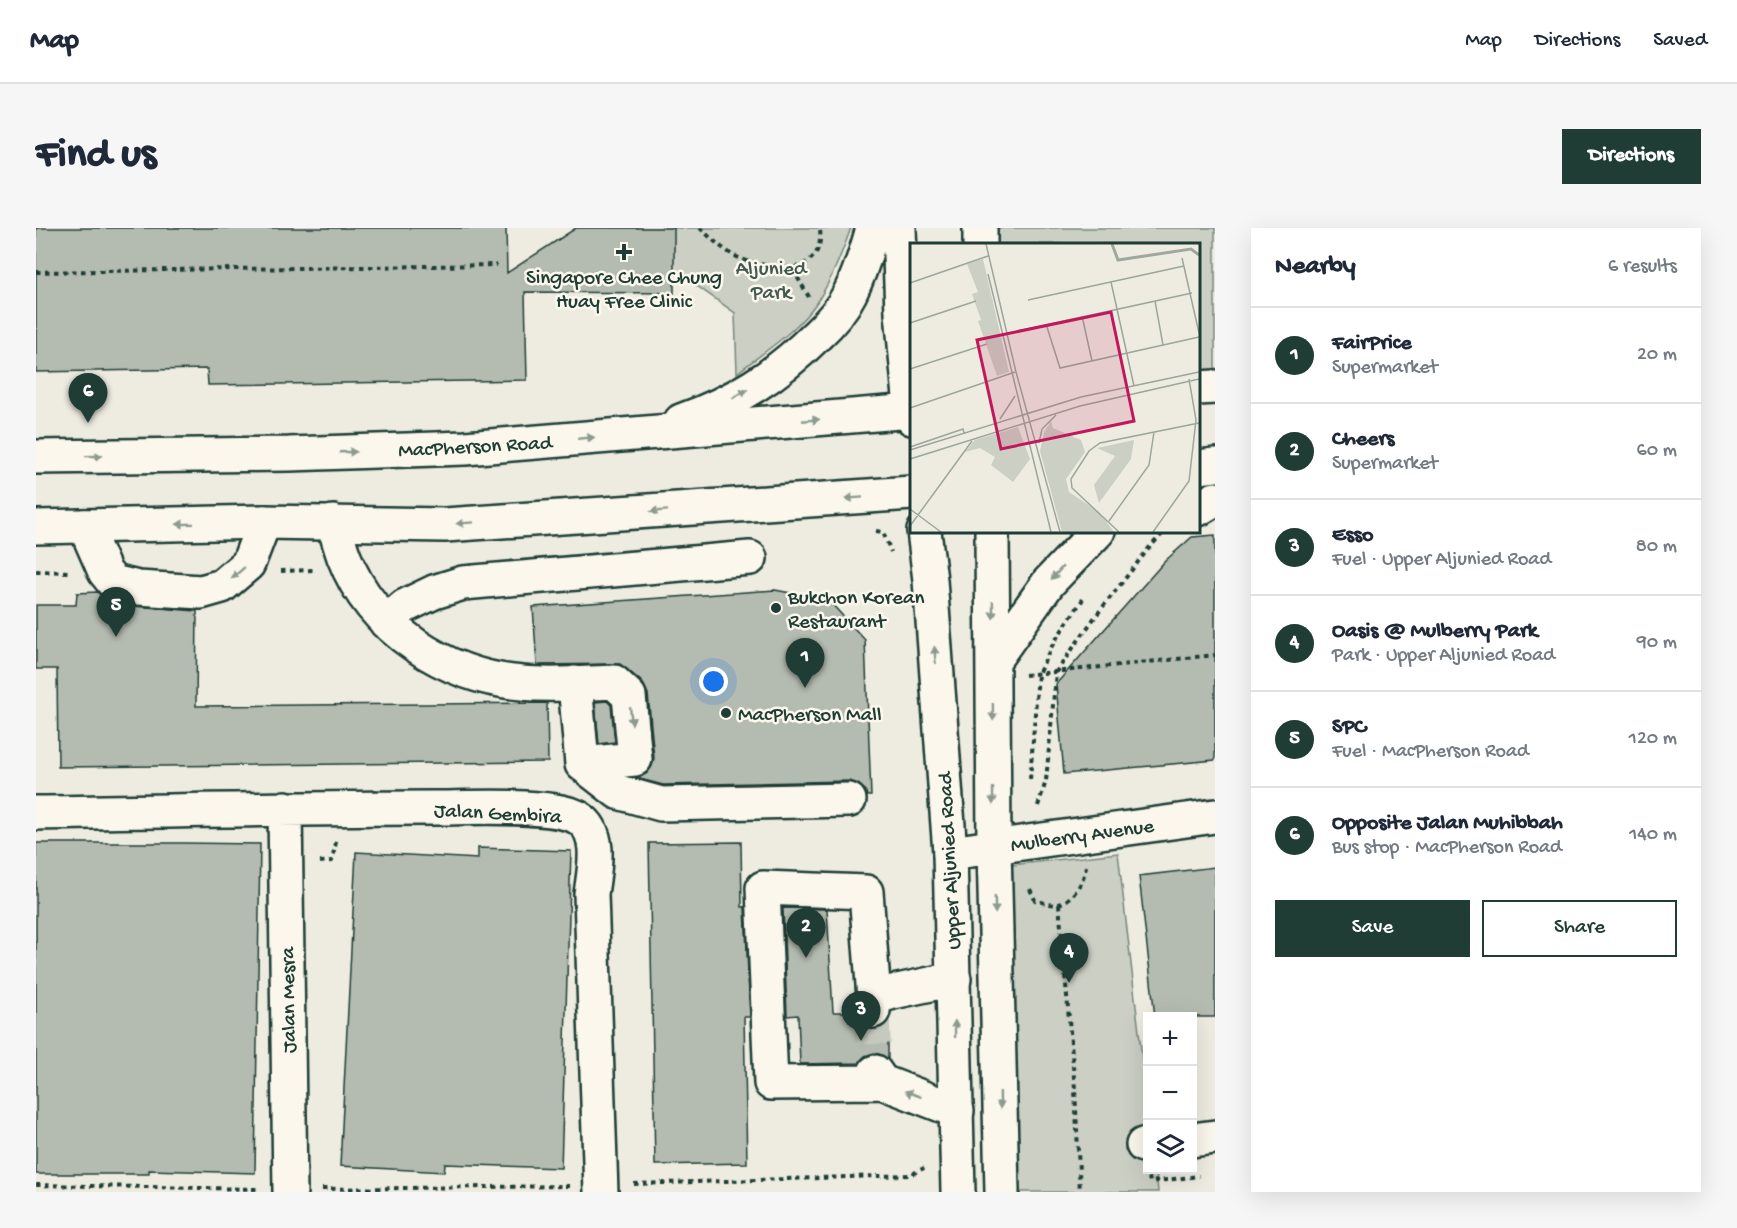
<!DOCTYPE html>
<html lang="en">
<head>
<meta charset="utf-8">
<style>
	body { margin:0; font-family:"Gochi Hand",sans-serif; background:#f6f6f7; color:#1f2937 }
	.controls { position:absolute; right:18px; bottom:18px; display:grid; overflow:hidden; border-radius:0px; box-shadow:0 6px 24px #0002 }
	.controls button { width:54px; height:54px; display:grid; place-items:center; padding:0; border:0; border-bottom:2px solid #e0e1e3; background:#fff; color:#1f2937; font:30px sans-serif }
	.you { position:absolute; left:678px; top:454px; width:21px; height:21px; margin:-15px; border:4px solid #fff; border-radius:50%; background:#1a73e8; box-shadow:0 0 0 9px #1a73e833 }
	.badge { display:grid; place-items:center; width:39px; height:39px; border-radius:50%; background:#1f3d34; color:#fff; font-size:20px; font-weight:700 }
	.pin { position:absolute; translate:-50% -50px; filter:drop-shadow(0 2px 3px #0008) }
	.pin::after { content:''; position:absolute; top:32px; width:21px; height:18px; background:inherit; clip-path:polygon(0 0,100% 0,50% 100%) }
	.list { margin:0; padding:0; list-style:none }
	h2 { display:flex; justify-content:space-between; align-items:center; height:78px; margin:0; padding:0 24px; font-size:26px }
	h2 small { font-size:20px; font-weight:400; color:#747a83 }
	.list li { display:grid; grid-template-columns:39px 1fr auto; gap:18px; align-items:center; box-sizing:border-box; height:96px; padding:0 24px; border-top:2px solid #e0e1e3 }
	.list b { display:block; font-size:22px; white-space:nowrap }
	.list p { margin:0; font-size:20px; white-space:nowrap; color:#747a83 }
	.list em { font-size:20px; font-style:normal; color:#747a83 }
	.actions { display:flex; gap:12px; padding:18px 24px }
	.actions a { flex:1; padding:14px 0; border:2px solid #1f3d34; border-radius:0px; text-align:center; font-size:21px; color:#1f3d34 }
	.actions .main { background:#1f3d34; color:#fff }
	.icon { flex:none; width:33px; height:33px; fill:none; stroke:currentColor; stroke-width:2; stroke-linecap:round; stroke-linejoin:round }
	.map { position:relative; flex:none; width:1179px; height:964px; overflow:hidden; border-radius:0px }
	header { display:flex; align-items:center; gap:36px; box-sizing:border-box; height:84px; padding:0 30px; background:#fff; border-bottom:2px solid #e0e1e3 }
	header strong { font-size:28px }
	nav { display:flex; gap:33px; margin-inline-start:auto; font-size:21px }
	.intro { display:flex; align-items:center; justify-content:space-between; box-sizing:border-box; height:144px; padding:0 36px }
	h1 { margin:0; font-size:42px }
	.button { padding:15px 27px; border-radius:0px; background:#1f3d34; color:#fff; font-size:21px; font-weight:700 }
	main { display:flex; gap:36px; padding:0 36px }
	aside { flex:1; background:#fff; border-radius:0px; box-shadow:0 6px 24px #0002 }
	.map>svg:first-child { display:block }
	.green { fill:#cbcfc4; stroke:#75867c; stroke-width:1.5 }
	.building { fill:#b4bbb0; stroke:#1f3d34; stroke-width:1.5 }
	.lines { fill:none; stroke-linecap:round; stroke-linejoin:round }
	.minor-tunnel { stroke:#c5c9be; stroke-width:33; stroke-dasharray:33 16; stroke-linecap:butt }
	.minor-casing { stroke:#1f3d34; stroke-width:38 }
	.major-casing { stroke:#1f3d34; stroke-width:38 }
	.path { stroke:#1f3d34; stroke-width:4; stroke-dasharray:4.5 4.5; stroke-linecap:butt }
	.minor { stroke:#fbf7ec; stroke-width:33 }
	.major { stroke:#fbf7ec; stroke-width:33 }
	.oneway { fill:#8d9a90 }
	.poi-dot { fill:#1f3d34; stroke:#fbf7ec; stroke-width:2 }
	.labels { text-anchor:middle; stroke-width:5; stroke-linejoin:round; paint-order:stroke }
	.park-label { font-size:21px; fill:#415a51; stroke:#fbf7ec }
	.poi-label { font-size:21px; fill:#1f3d34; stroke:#fbf7ec; text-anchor:start }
	.street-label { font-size:21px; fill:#1f3d34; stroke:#fbf7ec }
	.inset-river { fill:none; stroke:#9fa89f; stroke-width:3 }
	.inset-road { fill:none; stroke:#9ba69c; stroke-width:1.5 }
	.view { fill:#c2185b; fill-opacity:0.15; stroke:#c2185b; stroke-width:3 }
	.inset-edge { fill:none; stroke:#1f3d34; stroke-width:3 }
</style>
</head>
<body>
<header>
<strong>Map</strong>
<nav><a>Map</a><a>Directions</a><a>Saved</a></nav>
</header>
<div class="intro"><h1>Find us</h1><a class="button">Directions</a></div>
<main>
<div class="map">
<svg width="1179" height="964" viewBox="0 0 1179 964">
	<rect width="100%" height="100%" fill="#eeece1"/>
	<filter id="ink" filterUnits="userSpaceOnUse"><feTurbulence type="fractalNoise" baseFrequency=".0167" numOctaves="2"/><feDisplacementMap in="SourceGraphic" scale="12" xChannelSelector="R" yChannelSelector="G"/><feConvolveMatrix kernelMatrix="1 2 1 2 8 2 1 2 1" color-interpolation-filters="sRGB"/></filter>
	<g filter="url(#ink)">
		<path class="green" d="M579 0H815C806 24 797 49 783 71 763 102 729 123 701 145L699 85Z
			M957 0H1179V143L1163 144 1162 16H958Z
			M1082 625 1111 872 1112 942H1120L1122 964H972L967 638Z"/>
		<path class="building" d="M0 0H470L471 45 540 0H638V65L489 64 491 152 172 157 171 141 0 144Z
			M1179 307V532L1028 546 1020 456 1129 333 1156 309Z
			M739 362 792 372 829 412 835 568H831L829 562 822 556 813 553 627 557 600 550 610 546 616 538 618 530 612 466 606 454 584 436 501 437 497 379Z
			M61 364 73 372 98 378 161 383 160 478 511 475 512 534 22 539 21 441H0V377H40L41 365Z
			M571 473 575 477 579 514 563 516 559 474Z
			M705 614 706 679H709L714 789H708L711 935 619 937 613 615Z
			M0 615H147L224 616 219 945 113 942V946H0Z
			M442 620 535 623 525 940 409 936 408 944 304 938 320 624 442 631Z
			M1179 639V789H1119L1103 648Z
			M747 680 791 681 797 784H819L820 792 826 798 835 802 845 800 852 794V831L846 827 838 825 829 828 822 835 764 836 762 787 751 788Z"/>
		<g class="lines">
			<path class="minor-tunnel" d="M837 783 839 844"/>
			<g class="minor-casing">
				<path id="minor" d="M1162 281 1179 271
					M297 294C301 306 304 318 308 329 336 402 411 449 486 455 517 458 548 455 578 454L593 468 599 531 546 536
					M49 298 69 344 77 354 102 360 165 364 186 358 212 336 228 294
					M350 394 369 378 398 364 427 355 714 330
					M539 455 546 536 582 564 625 576 813 572
					M249 580 254 964
					M0 585C133 583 266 580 399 580 431 580 518 575 543 590 567 605 558 643 555 666L565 964
					M914 625 1179 588
					M838 770 830 664 727 660 735 855 846 854
					M837 783 838 770 857 764 918 751
					M839 844 846 854 921 883
					M1156 912 1179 909
					M1107 917H1112"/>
			</g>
			<g class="major-casing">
				<path id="major" d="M863 0 866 85 876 190
					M944 0V16
					M1162 160 1179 159
					M645 193C698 174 740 148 780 108 793 96 806 81 814 65 824 45 831 22 837 0
					M0 229 253 226 429 220 876 183
					M1162 239 1179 237
					M0 299 228 294 409 297 876 265
					M888 303 894 352 914 625 922 964
					M956 303 958 618 966 964
					M957 433 1013 354 1062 303"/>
			</g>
			<path class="path" d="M664 0C676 11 688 23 703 30 719 37 738 38 756 40
				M0 44 461 37
				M773 69 756 40C778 35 786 22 784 0
				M840 303 847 304 855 324
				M0 343 33 344
				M245 343 279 342
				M989 447 1179 427
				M994 551 1002 446 1018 414 1047 371
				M1002 578 1010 553 1020 444 1059 389 1113 320 1129 303
				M284 634 296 633 300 614
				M994 661 999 672C1006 674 1015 678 1022 676 1038 672 1048 653 1050 638
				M1023 676 1039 861 1044 964
				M1113 949 1114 954 1163 948
				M598 956 874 947 888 940
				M0 957 221 961
				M286 961 533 958"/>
			<use href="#minor" class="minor"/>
			<use href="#major" class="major"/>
		</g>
		<defs><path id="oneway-solid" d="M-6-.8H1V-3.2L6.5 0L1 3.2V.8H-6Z" transform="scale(1.5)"/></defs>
		<g class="oneway">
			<use href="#oneway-solid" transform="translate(704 166) rotate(-29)"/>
			<use href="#oneway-solid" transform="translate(775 192) rotate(-5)"/>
			<use href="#oneway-solid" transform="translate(550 210) rotate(-5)"/>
			<use href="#oneway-solid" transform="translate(312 224) rotate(-2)"/>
			<use href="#oneway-solid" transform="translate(58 228) rotate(-1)"/>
			<use href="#oneway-solid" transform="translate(818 270) rotate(176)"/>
			<use href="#oneway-solid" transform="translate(623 283) rotate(176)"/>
			<use href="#oneway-solid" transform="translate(429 295) rotate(176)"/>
			<use href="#oneway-solid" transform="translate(149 296) rotate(179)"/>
			<use href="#oneway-solid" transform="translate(202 345) rotate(139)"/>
			<use href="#oneway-solid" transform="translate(1021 345) rotate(131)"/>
			<use href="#oneway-solid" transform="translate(957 382) rotate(89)"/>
			<use href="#oneway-solid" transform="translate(899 427) rotate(-94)"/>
			<use href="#oneway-solid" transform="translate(957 484) rotate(89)"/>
			<use href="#oneway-solid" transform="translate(595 488) rotate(84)"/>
			<use href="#oneway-solid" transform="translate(957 568) rotate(90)"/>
			<use href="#oneway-solid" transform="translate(959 677) rotate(89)"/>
			<use href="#oneway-solid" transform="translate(919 801) rotate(-91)"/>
			<use href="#oneway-solid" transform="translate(877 866) rotate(-159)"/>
			<use href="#oneway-solid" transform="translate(964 872) rotate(89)"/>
		</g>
	</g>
	<g class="poi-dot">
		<path d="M585 15h6v6h6v6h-6v6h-6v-6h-6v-6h6z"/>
		<circle cx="740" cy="380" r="6"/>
		<circle cx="690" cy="485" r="6"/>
	</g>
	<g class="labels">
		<g class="park-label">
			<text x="735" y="46">Aljunied<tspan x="735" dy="24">Park</tspan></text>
		</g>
		<g class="poi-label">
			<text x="588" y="55" text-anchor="middle">Singapore Chee Chung<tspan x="588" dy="24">Huay Free Clinic</tspan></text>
			<text x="752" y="375">Bukchon Korean<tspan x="752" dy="24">Restaurant</tspan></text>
			<text x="702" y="492">MacPherson Mall</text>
		</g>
		<g class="street-label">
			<text transform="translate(439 217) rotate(-3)" y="7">MacPherson Road</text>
			<text transform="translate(462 584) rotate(3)" y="7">Jalan Gembira</text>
			<text transform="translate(1046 606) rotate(-8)" y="7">Mulberry Avenue</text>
			<text transform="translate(912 633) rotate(-93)" y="7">Upper Aljunied Road</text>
			<text transform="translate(251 772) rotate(-91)" y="7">Jalan Mesra</text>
		</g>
	</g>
	<g transform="translate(874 15)">
		<rect width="290" height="290" fill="#eeece1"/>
		<path d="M73 16 99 129 87 133 68 78 71 77 62 51 68 49 57 21ZM141 178 143 185 171 197 175 209 156 236 159 249 189 269 204 289H152L130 208 134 189ZM108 184 120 216 103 239 81 222 85 214 70 205 55 209 65 197ZM224 197 221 216 189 260 184 242 205 213 187 205Z" fill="#cbcfc4"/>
		<path class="inset-river" d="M202 1 208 17 281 6 289 12"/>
		<path class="inset-road" d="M76 1 106 129 150 289M272 15 289 90M78 31 141 289M201 39 224 143M0 40 78 13M118 57 274 23M245 58 253 102M172 73 182 118M0 80 66 58M136 81 150 125 289 94M94 91 282 50M0 126 77 101M0 165 105 129M90 176 105 153M129 200 132 186 146 172M0 204 53 186 54 190M0 207 171 154 289 129M0 216 170 163 289 136M0 266 31 289M199 278 239 222 244 189M0 283 62 198M209 289 162 245 161 236 179 208 190 200 289 180M243 289 279 238 286 177 279 136"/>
		<path class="view" d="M201 69 224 178 91 206 67 97Z"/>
		<rect width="290" height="290" class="inset-edge"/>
	</g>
</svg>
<div class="controls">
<button>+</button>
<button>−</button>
<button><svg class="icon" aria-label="layers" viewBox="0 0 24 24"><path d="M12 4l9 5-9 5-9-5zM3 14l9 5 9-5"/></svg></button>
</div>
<div class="you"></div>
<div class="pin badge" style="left:769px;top:460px">1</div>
<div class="pin badge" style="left:770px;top:730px">2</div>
<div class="pin badge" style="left:825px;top:813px">3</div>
<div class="pin badge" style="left:1033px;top:755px">4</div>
<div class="pin badge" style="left:80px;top:409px">5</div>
<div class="pin badge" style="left:52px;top:195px">6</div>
</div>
<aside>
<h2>Nearby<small>6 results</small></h2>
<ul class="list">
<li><span class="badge">1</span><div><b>FairPrice</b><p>Supermarket</p></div><em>20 m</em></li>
<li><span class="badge">2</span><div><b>Cheers</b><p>Supermarket</p></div><em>60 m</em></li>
<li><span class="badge">3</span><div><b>Esso</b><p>Fuel · Upper Aljunied Road</p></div><em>80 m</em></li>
<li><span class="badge">4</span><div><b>Oasis @ Mulberry Park</b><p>Park · Upper Aljunied Road</p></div><em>90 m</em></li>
<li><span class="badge">5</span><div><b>SPC</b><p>Fuel · MacPherson Road</p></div><em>120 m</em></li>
<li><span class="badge">6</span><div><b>Opposite Jalan Muhibbah</b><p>Bus stop · MacPherson Road</p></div><em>140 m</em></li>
</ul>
<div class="actions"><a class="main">Save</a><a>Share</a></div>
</aside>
</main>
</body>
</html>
